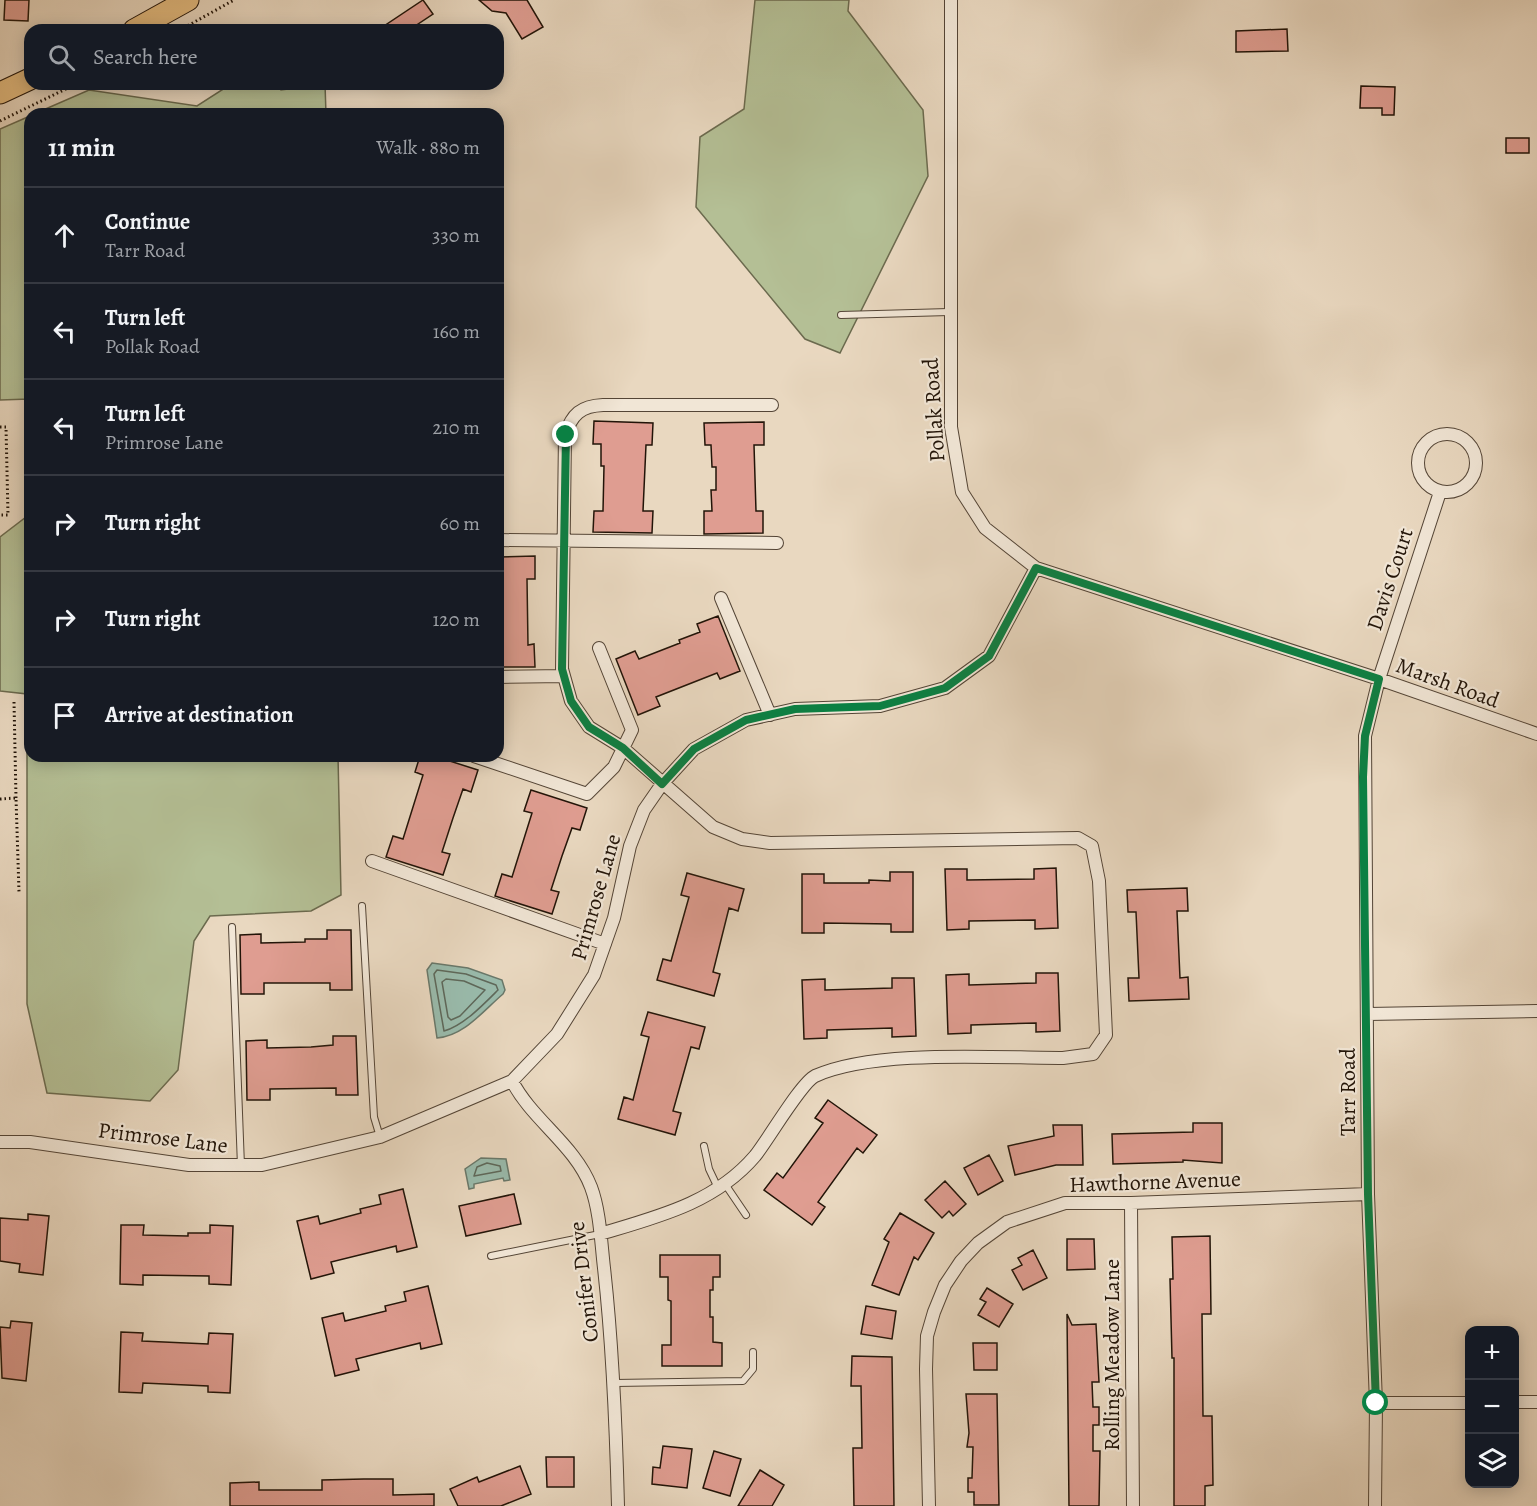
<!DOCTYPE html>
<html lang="en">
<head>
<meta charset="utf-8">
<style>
	body { margin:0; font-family:Alegreya,serif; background:#20242c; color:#f1f3f6 }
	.controls { position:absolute; right:18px; bottom:18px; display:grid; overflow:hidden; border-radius:12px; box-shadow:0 3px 15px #0003 }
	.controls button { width:54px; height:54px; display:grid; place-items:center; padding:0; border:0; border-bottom:2px solid #363941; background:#171b24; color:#f1f3f6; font:30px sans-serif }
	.stop { position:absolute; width:18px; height:18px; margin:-14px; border:4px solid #0b8043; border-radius:50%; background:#fff }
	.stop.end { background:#0b8043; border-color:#fff; box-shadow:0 2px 6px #0008 }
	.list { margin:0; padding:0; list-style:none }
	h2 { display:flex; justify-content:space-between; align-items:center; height:78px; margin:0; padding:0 24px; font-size:26px }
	h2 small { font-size:20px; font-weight:400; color:#9ea1a6 }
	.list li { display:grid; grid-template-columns:39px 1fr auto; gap:18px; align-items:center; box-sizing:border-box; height:96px; padding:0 24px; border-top:2px solid #363941 }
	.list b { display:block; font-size:22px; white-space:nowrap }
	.list p { margin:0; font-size:20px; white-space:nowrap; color:#9ea1a6 }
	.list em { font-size:20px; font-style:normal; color:#9ea1a6 }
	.icon { flex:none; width:33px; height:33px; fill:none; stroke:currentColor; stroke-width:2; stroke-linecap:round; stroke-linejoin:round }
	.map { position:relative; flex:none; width:1537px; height:1506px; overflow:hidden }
	.search { position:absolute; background:#171b24; box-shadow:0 3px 15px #0003; left:24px; top:24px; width:480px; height:66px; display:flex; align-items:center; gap:15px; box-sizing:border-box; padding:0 21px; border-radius:18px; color:#9ea1a6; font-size:22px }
	.panel { position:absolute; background:#171b24; box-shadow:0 3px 15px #0003; left:24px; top:108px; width:480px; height:654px; border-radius:18px }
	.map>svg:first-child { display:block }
	.green { fill:#b4bf95; stroke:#6b6a4e; stroke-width:1.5 }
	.water { fill:#99bbac; stroke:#69786a; stroke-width:1.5 }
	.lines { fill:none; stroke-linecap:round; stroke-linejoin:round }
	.shore { stroke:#5e685a; stroke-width:1.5 }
	.building { fill:#df9d91; stroke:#221408; stroke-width:1.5 }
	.lane-casing { stroke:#544536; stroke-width:8 }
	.street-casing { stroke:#544536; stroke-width:14 }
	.highway-casing { stroke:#221408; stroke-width:23 }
	.path { stroke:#221408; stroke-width:3; stroke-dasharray:1.5 3; stroke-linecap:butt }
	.lane { stroke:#f1e6d6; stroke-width:6 }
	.street { stroke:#f1e6d6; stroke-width:12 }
	.highway { stroke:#e4bc80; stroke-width:21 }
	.route { stroke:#0b8043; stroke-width:8 }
	.labels { text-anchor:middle; stroke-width:4.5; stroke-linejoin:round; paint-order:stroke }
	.street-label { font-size:22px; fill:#221408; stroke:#f1e6d6 }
</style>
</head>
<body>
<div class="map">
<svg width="1537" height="1506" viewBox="0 0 1537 1506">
	<rect width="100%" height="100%" fill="#e9d8c0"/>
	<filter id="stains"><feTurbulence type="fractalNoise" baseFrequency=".00333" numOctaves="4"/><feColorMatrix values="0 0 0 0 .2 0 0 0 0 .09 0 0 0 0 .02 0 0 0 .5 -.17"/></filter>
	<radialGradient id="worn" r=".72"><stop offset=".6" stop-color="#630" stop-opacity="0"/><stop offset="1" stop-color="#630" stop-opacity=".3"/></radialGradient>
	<path class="green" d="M755 0H849L848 11 923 110 928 176 840 353 805 339 696 207 700 137 744 109Z
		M231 84H275L281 90 325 84 326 114H34L89 90 197 106Z
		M30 116V404L29 399 0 400V129Z
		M30 514V756H338L341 895 311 911 210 916 194 941 178 1070 150 1101 47 1093 27 1004V694L0 691V537Z"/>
	<path class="water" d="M432 963 468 968 502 980 505 990 503 994C483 1011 464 1036 437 1038L427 970Z
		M481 1158 506 1159 510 1180 504 1181 503 1178 474 1184V1188L469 1189 465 1169Z"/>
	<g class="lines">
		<path class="shore" d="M437 970 466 974 496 985 498 990C484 1004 463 1026 444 1031L434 974Z
			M446 979 464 981 485 990 460 1016 451 1020 448 1017 442 982Z
			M487 1163 500 1166 501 1171 474 1176 477 1167Z"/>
	</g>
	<path class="building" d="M5 0H29L28 21 4 20Z
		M423 0 433 14 409 30H378Z
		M479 0H527L543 27 522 39 506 13 492 11Z
		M1287 29 1288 51 1236 52V31Z
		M1361 86 1395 87 1394 115H1382V108H1360Z
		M1506 138H1529V153H1506Z
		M594 421 653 423 652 445H646L643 511H653L652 533 593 532 594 511H603L604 466H601V444H593Z
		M764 422V445H754L756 511H763V533L704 534V511H712L711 490H716V467H712L711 445H705L704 423Z
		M535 556V579H527L528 645 534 644 535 667H498V557Z
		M718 616 740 671 720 679 717 673 656 697 660 706 638 715 616 659 635 651 639 659 680 643 679 640 700 632 697 624Z
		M420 756H434L478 770 471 792 463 789 453 818 442 852 450 854 443 875 386 857 393 836 403 839 423 775 415 772Z
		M531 790 587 808 580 830 572 828 562 856 551 890 559 892 552 914 495 896 502 874 512 877 532 813 524 811Z
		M1056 868 1058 928 1035 929V920L969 921V929L947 930 945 869H967V880L1034 879V869Z
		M890 872H913V932H891V924L824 923V933H802V874H824V883H869V880L890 881Z
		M687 873 744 889 738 911 729 908 713 972 720 974 714 996 657 980 663 959 671 961 689 897 681 895Z
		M1187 888 1188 911H1177L1180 978 1188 977 1189 999 1129 1001 1128 978H1139L1136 912H1128L1127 890Z
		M327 930H351L352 990H330V983H264V994H241L240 935 261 934V943L305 942V939H327Z
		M1036 973H1058L1060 1031 1036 1032V1023L971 1025V1033L948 1034 946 975 969 974V985L1036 983Z
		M892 978H914L916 1036 892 1037V1028L827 1030V1038L804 1039 802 980 825 979V990L892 988Z
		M648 1012 705 1027 699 1049 691 1047 673 1111 681 1113 675 1135 618 1119 624 1097 633 1100 649 1037 641 1035Z
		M333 1036H356L358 1095H336V1088L270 1089V1100H247L246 1041 267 1040V1048L311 1047 333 1045Z
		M828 1100 877 1135 863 1153 857 1148 818 1202 825 1207 812 1225 764 1190 777 1173 783 1178 823 1123 815 1118Z
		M1193 1123H1222V1163L1183 1160V1162L1113 1164 1112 1134 1193 1132Z
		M1053 1125H1082L1083 1165H1056L1015 1175 1008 1146 1054 1136Z
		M989 1155 1003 1181 978 1195 964 1168Z
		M945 1181 966 1204 953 1216 949 1211 942 1218 925 1200Z
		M403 1189 417 1247 397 1252 396 1246 331 1262 334 1273 311 1279 297 1221 318 1216 320 1224 361 1213 360 1209 381 1204 379 1195Z
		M514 1194 521 1224 466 1236 459 1206Z
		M900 1213 934 1233 918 1260 914 1257 899 1295 872 1285 889 1242 884 1239Z
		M28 1214 49 1216 43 1275 19 1272 20 1264 0 1261V1218L28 1220Z
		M121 1225H144L143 1235 188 1236V1233H210V1225L233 1226 231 1285 209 1284V1276L143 1275V1285L120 1284Z
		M1210 1236 1211 1314H1202L1203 1416H1212L1213 1485 1205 1486V1506H1174V1358H1172L1170 1279H1173L1172 1237Z
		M1067 1239H1094L1095 1269 1067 1270Z
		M1033 1250 1047 1278 1023 1290 1012 1270 1022 1265 1018 1258Z
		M660 1255H720V1277H713V1290H710V1317H713V1342L722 1343V1366H662V1345H671V1301L668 1300V1277H660Z
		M428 1286 442 1344 421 1349 420 1343 356 1359 359 1370 335 1376 322 1318 343 1313 345 1321 386 1311 385 1306 406 1301 404 1292Z
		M987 1288 1013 1304 999 1327 978 1315 986 1302 980 1299Z
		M866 1306 896 1311 892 1339 861 1334Z
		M1067 1314 1072 1325 1096 1324 1099 1382H1092L1093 1407H1099V1425H1093V1451H1100L1099 1506H1069Z
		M11 1321 32 1323 26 1381 2 1378 0 1327 10 1328Z
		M121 1332 143 1333 142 1341 208 1344 209 1333 233 1334 230 1393 208 1392V1386L143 1383 142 1393 119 1392Z
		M973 1343H997V1370H974Z
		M852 1356 892 1357 894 1506H854L853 1448H862L861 1386H851Z
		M966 1394H997L999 1505H974V1492H968V1478H972L973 1447H967L969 1433Z
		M663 1446 692 1449 687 1488 652 1484 653 1467 660 1468Z
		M714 1451 741 1459 730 1496 703 1488Z
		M546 1457H574V1487H547Z
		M520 1466 531 1494 501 1506H458L450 1489 477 1477 479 1482Z
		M760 1470 784 1485 772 1506H738Z
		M364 1479H393V1495L434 1494V1506H230V1483L259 1482V1490H322V1480Z"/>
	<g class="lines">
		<g class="lane-casing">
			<path id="lane" d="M841 315 949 312
				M362 906 374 1117 380 1137
				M232 927 241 1166
				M704 1146 709 1169 718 1188
				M725 1184 746 1215
				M491 1256 600 1234
				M615 1383 743 1381 753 1369V1352"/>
		</g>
		<g class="street-casing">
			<path id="street" d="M951 0V427L962 492 985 528 1036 568 1379 679 1537 734
				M1418 463a29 29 0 1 1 58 0a29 29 0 1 1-58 0Z
				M498 540 777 543
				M721 598 770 715
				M498 677 564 676
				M474 756 587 794 614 767 632 730 599 648
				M372 861 605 944
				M1368 1014 1537 1011
				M512 1081C532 1120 575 1145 591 1187 600 1211 601 1242 604 1268 613 1348 616 1426 618 1506
				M0 1142H30L189 1165H262L380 1137 512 1081 557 1034 594 975 614 918 630 846 644 810 662 784 694 749 746 720 795 709 880 706 945 688 989 656 1036 568
				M1131 1203 1133 1506
				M600 1234C657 1217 715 1203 755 1156 768 1140 801 1083 815 1076 875 1049 995 1058 1063 1058L1093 1054 1106 1035 1099 881 1092 846 1078 838 770 843 742 839 713 827 623 748 589 727 571 701 562 669 565 435C572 414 581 406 603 405H772
				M1514 1402H1537
				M1376 1403H1470
				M929 1506 926 1369 927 1336 934 1312 945 1285 961 1261 978 1243 1007 1222 1065 1203H1131L1368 1194
				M1375 1506 1376 1403 1368 1194 1365 736 1379 679 1440 492"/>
		</g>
		<g class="highway-casing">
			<path id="highway" d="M134 30 188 0
				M0 93 30 79"/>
		</g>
		<path class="path" d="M180 30 234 0
			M400 112V114
			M0 121 76 84
			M0 427H6L8 515H0
			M14 702 16 798
			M0 799 16 798 19 892"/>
		<use href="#lane" class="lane"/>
		<use href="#street" class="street"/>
		<use href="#highway" class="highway"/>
	</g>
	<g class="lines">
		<path class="route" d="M566 435 562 669 571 701 589 727 623 748 662 784 694 749 746 720 795 709 880 706 945 688 989 656 1036 568 1379 679 1365 736 1363 777 1368 1194 1376 1403"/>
	</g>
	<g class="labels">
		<g class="street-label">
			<text transform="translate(933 410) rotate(-94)" y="8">Pollak Road</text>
			<text transform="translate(1389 579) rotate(-72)" y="8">Davis Court</text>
			<text transform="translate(1448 682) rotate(20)" y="8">Marsh Road</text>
			<text transform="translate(595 897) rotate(-74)" y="8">Primrose Lane</text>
			<text transform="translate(1347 1092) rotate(-90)" y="8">Tarr Road</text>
			<text transform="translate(163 1137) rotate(7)" y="8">Primrose Lane</text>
			<text transform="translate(1155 1181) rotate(-2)" y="8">Hawthorne Avenue</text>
			<text transform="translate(583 1282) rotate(-97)" y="8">Conifer Drive</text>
			<text transform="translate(1111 1355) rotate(-90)" y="8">Rolling Meadow Lane</text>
		</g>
	</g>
	<rect width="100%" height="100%" filter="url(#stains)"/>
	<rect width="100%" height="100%" fill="url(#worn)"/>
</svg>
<div class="controls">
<button>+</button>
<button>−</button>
<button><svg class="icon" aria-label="layers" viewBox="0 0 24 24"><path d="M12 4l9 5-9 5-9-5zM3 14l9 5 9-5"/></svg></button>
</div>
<div class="stop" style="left:1376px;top:1403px"></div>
<div class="stop end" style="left:566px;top:435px"></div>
<div class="search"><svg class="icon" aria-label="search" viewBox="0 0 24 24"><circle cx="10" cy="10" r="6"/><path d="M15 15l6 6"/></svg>Search here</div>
<section class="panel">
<h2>11 min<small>Walk · 880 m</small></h2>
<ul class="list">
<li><svg class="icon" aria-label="ahead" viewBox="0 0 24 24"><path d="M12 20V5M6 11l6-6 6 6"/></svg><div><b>Continue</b><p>Tarr Road</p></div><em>330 m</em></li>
<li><svg class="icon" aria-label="left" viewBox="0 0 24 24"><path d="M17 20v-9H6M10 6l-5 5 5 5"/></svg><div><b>Turn left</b><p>Pollak Road</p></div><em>160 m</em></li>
<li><svg class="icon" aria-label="left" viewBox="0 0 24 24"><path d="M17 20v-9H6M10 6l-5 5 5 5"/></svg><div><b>Turn left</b><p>Primrose Lane</p></div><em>210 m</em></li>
<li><svg class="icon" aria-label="right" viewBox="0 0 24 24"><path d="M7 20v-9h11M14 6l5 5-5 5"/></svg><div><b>Turn right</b></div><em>60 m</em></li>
<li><svg class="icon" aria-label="right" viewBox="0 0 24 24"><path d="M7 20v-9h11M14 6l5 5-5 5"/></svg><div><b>Turn right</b></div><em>120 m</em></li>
<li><svg class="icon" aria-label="arrive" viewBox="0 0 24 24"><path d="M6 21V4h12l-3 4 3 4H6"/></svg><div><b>Arrive at destination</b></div></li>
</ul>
</section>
</div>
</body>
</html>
